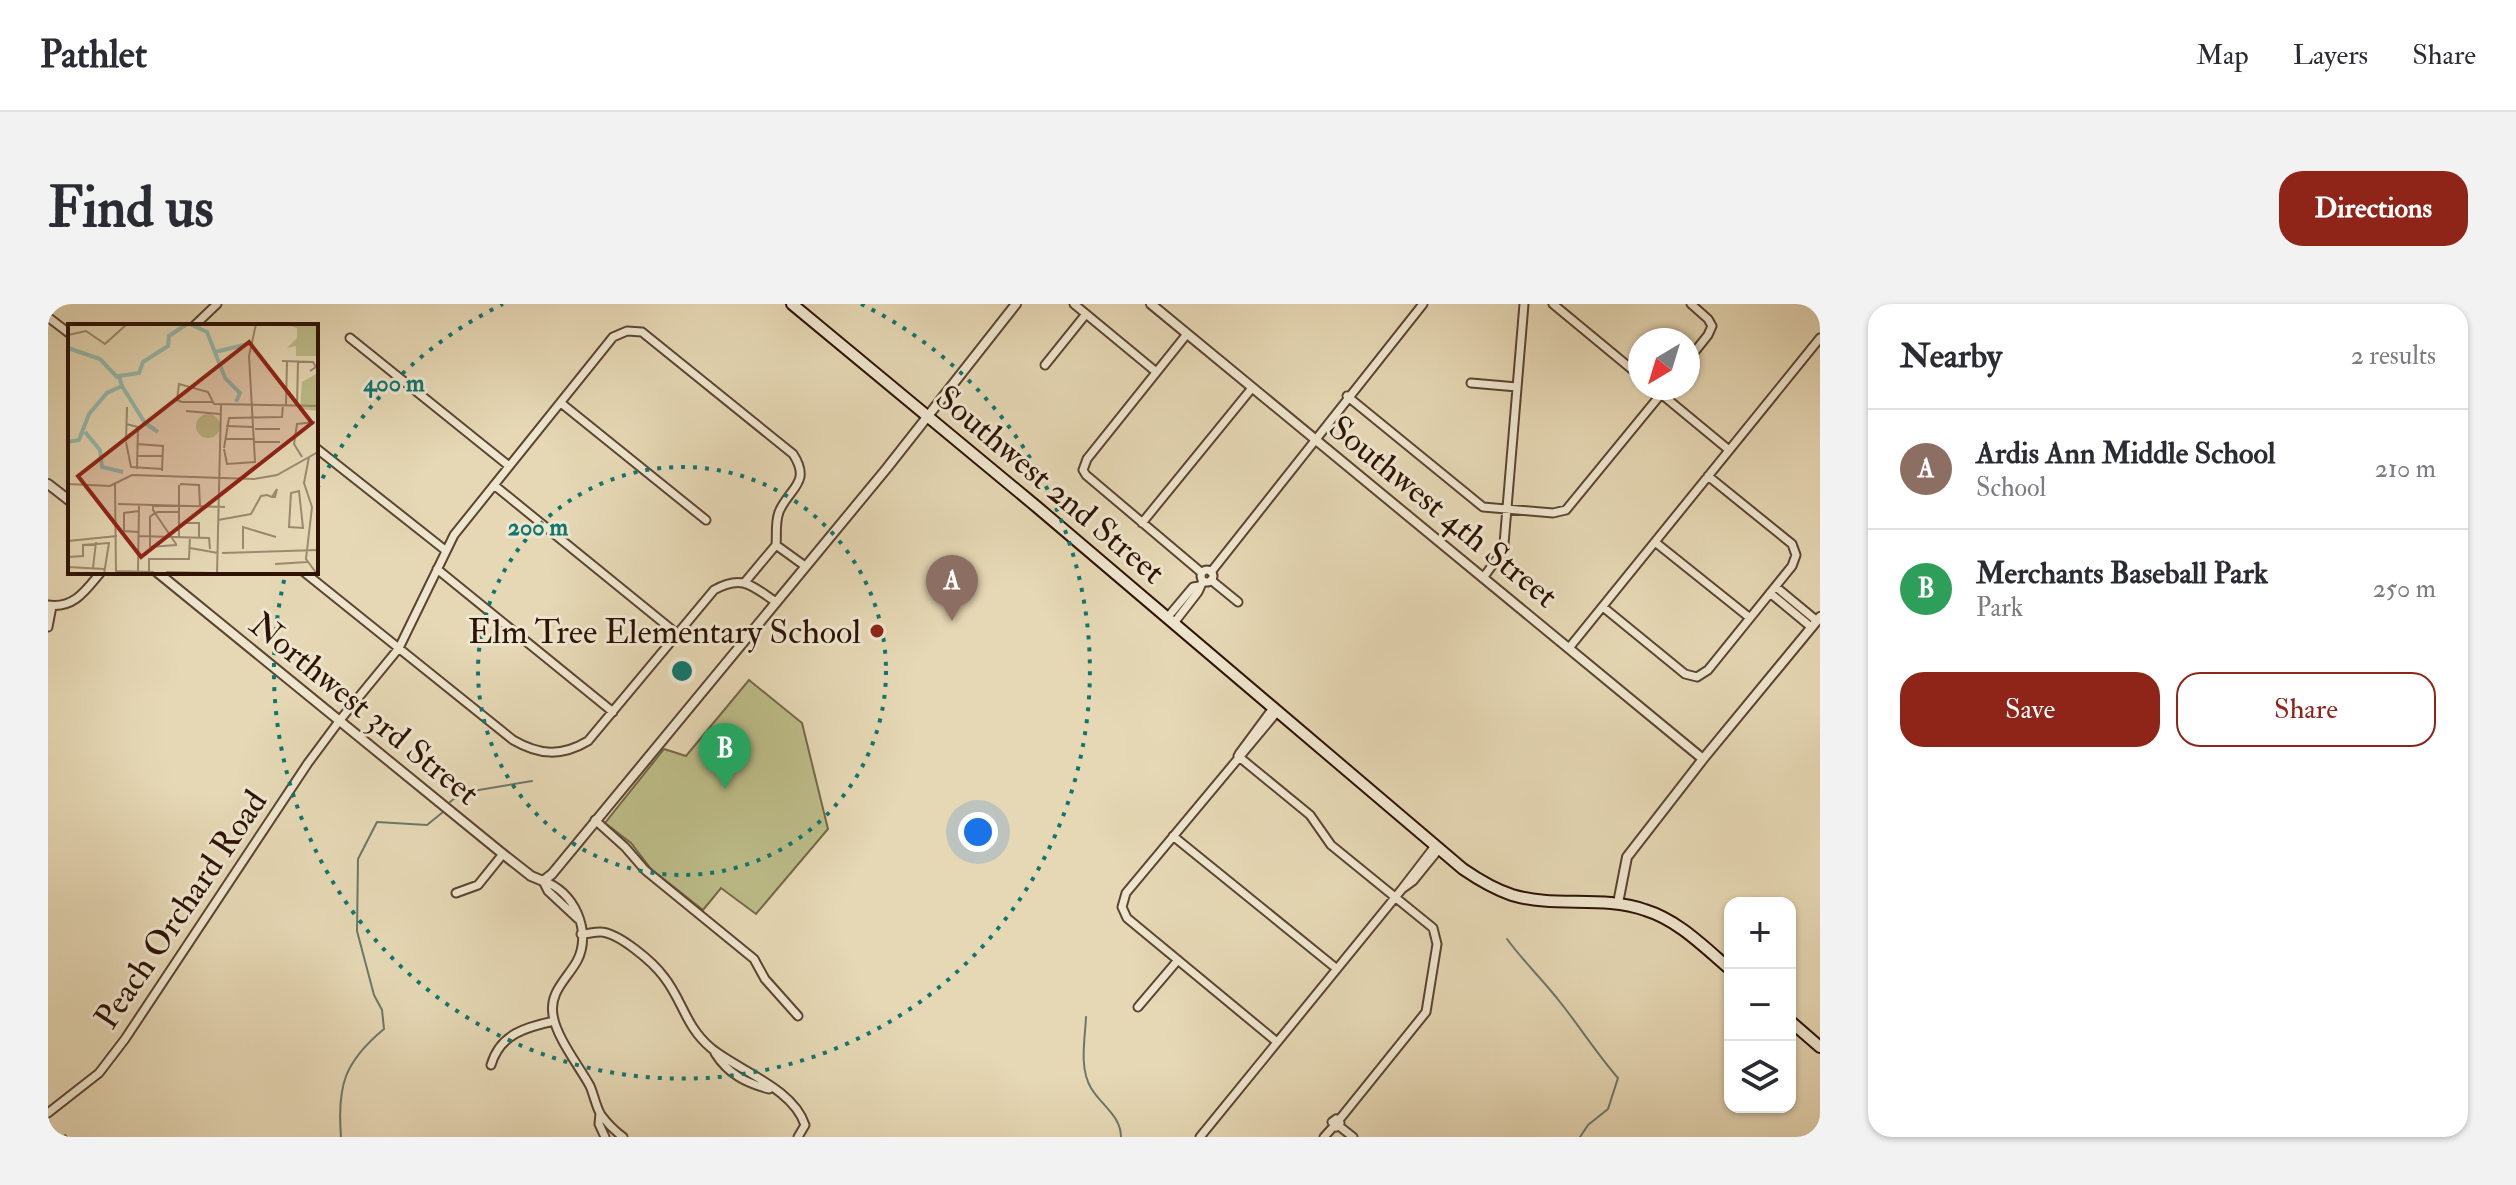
<!DOCTYPE html>
<html lang="en">
<head>
<meta charset="utf-8">
<style>
	body { margin:0; font-family:"IM FELL Double Pica",serif; background:#f2f2f3; color:#2b2b33 }
	.controls { position:absolute; right:24px; bottom:24px; display:grid; overflow:hidden; border-radius:16px; box-shadow:0 2px 6px #0004 }
	.controls button { width:72px; height:72px; display:grid; place-items:center; padding:0; border:0; border-bottom:2px solid #e1e1e2; background:#fff; color:#2b2b33; font:40px sans-serif }
	.compass { position:absolute; left:1580px; top:24px; width:72px; height:72px; border-radius:50%; background:#fff; box-shadow:0 2px 6px #0004; rotate:218deg }
	.you { position:absolute; left:930px; top:528px; width:28px; height:28px; margin:-20px; border:6px solid #fff; border-radius:50%; background:#1a73e8; box-shadow:0 0 0 12px #1a73e833 }
	.badge { display:grid; place-items:center; width:52px; height:52px; border-radius:50%; background:#8f2418; color:#fff; font-size:26px; font-weight:700 }
	.pin { position:absolute; translate:-50% -66px; filter:drop-shadow(0 2px 4px #0008) }
	.pin::after { content:''; position:absolute; top:42px; width:28px; height:24px; background:inherit; clip-path:polygon(0 0,100% 0,50% 100%) }
	.list { margin:0; padding:0; list-style:none }
	h2 { display:flex; justify-content:space-between; align-items:center; height:104px; margin:0; padding:0 32px; font-size:34px }
	h2 small { font-size:26px; font-weight:400; color:#7c7c81 }
	.list li { display:grid; grid-template-columns:52px 1fr auto; gap:24px; align-items:center; box-sizing:border-box; height:120px; padding:0 32px; border-top:2px solid #e1e1e2 }
	.list b { display:block; font-size:30px; white-space:nowrap }
	.list p { margin:0; font-size:26px; white-space:nowrap; color:#7c7c81 }
	.list em { font-size:26px; font-style:normal; color:#7c7c81 }
	.actions { display:flex; gap:16px; padding:24px 32px }
	.actions a { flex:1; padding:18px 0; border:2px solid #8f2418; border-radius:24px; text-align:center; font-size:28px; color:#8f2418 }
	.actions .main { background:#8f2418; color:#fff }
	.icon { flex:none; width:44px; height:44px; fill:none; stroke:currentColor; stroke-width:2; stroke-linecap:round; stroke-linejoin:round }
	.map { position:relative; flex:none; width:1772px; height:833px; overflow:hidden; border-radius:24px }
	header { display:flex; align-items:center; gap:48px; box-sizing:border-box; height:112px; padding:0 40px; background:#fff; border-bottom:2px solid #e1e1e2 }
	header strong { font-size:38px }
	nav { display:flex; gap:44px; margin-inline-start:auto; font-size:28px }
	.intro { display:flex; align-items:center; justify-content:space-between; box-sizing:border-box; height:192px; padding:0 48px }
	h1 { margin:0; font-size:56px }
	.button { padding:20px 36px; border-radius:24px; background:#8f2418; color:#fff; font-size:28px; font-weight:700 }
	main { display:flex; gap:48px; padding:0 48px }
	aside { flex:1; background:#fff; border-radius:24px; box-shadow:0 2px 6px #0004 }
	.map>svg:first-child { display:block }
	.green { fill:#bcbc88; stroke:#746747; stroke-width:2 }
	.lines { fill:none; stroke-linecap:round; stroke-linejoin:round }
	.stream { stroke:#6c776b; stroke-width:2 }
	.minor-casing { stroke:#5b4432; stroke-width:11 }
	.tertiary-casing { stroke:#5b4432; stroke-width:12 }
	.secondary-casing { stroke:#2d1206; stroke-width:14 }
	.minor { stroke:#efe6cf; stroke-width:7 }
	.tertiary { stroke:#efe6cf; stroke-width:8 }
	.secondary { stroke:#efe6cf; stroke-width:10 }
	.ring { fill:none; stroke:#0f766e; stroke-width:4; stroke-dasharray:4 8 }
	.poi-dot { fill:#8f2418; stroke:#efe6cf; stroke-width:3 }
	.labels { text-anchor:middle; stroke-width:6; stroke-linejoin:round; paint-order:stroke }
	.street-label { font-size:34px; fill:#2d1206; stroke:#efe6cf }
	.poi-label { font-size:34px; fill:#2d1206; stroke:#efe6cf; text-anchor:end }
	.inset-river { fill:none; stroke:#96baae; stroke-width:4 }
	.inset-road { fill:none; stroke:#9c896f; stroke-width:2 }
	.view { fill:#8f2418; fill-opacity:0.15; stroke:#8f2418; stroke-width:4 }
	.inset-edge { fill:none; stroke:#2d1206; stroke-width:4 }
	.centre { fill:#0f766e; stroke:#efe6cf; stroke-width:4 }
	.ring-label { font-size:24px; text-anchor:middle; font-weight:bold; fill:#0f766e; stroke:#efe6cf; stroke-width:6; stroke-linejoin:round; paint-order:stroke }
</style>
</head>
<body>
<header>
<strong>Pathlet</strong>
<nav><a>Map</a><a>Layers</a><a>Share</a></nav>
</header>
<div class="intro"><h1>Find us</h1><a class="button">Directions</a></div>
<main>
<div class="map">
<svg width="1772" height="833" viewBox="0 0 1772 833">
	<rect width="100%" height="100%" fill="#e6d8b5"/>
	<filter id="stains"><feTurbulence type="fractalNoise" baseFrequency=".0025" numOctaves="4"/><feColorMatrix values="0 0 0 0 .2 0 0 0 0 .09 0 0 0 0 .02 0 0 0 .5 -.17"/></filter>
	<radialGradient id="worn" r=".72"><stop offset=".6" stop-color="#630" stop-opacity="0"/><stop offset="1" stop-color="#630" stop-opacity=".3"/></radialGradient>
	<path class="green" d="M701 376 754 419 780 525 708 610 673 584 655 606 603 565 583 539 557 519 616 445 638 452Z"/>
	<g class="lines">
		<path class="stream" d="M402 498 413 489 484 477
			M1459 635C1475 657 1495 676 1512 698 1532 723 1549 750 1570 774L1560 805 1540 821 1532 833
			M1038 713C1037 736 1031 764 1043 784 1053 801 1073 812 1073 833
			M17 831 19 833
			M293 833C289 782 296 758 336 725L334 706 326 691 309 627 310 555 329 518 379 521 395 508"/>
		<g class="minor-casing">
			<path id="minor" d="M1026 0 1107 67
				M1505 0 1592 72
				M0 13 22 30
				M146 22 169 0
				M1139 30 1039 155 1035 166 1038 171 1154 269
				M302 34 461 162
				M1640 56 1660 31 1664 22 1660 15 1643 0
				M997 61 1038 10
				M1423 79 1469 83
				M1606 84 1681 146
				M1299 92 1435 203 1505 209 1518 206 1618 84
				M513 99 658 216
				M268 144 397 246
				M446 181 628 329
				M1094 219 1204 84
				M1607 238 1702 314
				M728 241 757 262
				M389 265 565 408
				M1153 272a6 6 0 1 1 12 0a6 6 0 1 1-12 0Z
				M256 268 465 436C491 451 513 453 540 437L666 286C695 270 704 282 728 298
				M1163 268 1375 0
				M1435 274 1454 248 1456 240 1476 0
				M1163 276 1190 298
				M697 278 728 241
				M1728 283 1769 317
				M1722 289 1763 323
				M0 301C26 305 38 286 53 268
				M1555 303 1637 370 1649 373 1660 366 1744 262 1748 251 1744 240 1660 172
				M1119 314 1145 283 1151 282
				M1126 319 1150 288 1155 277
				M0 323 4 302
				M1521 344 1772 34
				M1191 450 1225 404
				M1190 452 1262 511 1283 541 1385 624 1389 640 1378 708 1291 816
				M547 516 577 543 597 566 706 655 717 675 750 712
				M1125 532 1289 665
				M1387 542 1354 585 1365 577 1391 545
				M495 577C525 586 545 627 529 657 519 675 501 688 505 711 508 733 531 762 542 782 546 791 548 803 553 811 559 819 567 827 575 833
				M495 577 500 587 530 615
				M408 589 430 581 455 550
				M533 630C539 630 546 628 552 628 570 628 605 658 616 673 635 697 637 722 663 744 691 767 745 784 757 821L750 833
				M1090 703 1130 656
				M1229 738 1079 614 1074 603 1078 589 1229 408
				M667 749C680 770 698 779 721 785
				M443 761C452 730 478 723 506 717
				M0 809 51 769 77 735 260 459 292 416 351 344 406 231 565 33 579 27 594 28 745 150C764 179 741 184 731 208 727 219 729 230 728 241
				M552 809 551 820 557 833
				M1288 815 1292 819 1288 823 1284 818Z
				M1291 822 1305 833
				M1152 833 1354 585
				M1276 833 1286 822"/>
		</g>
		<g class="tertiary-casing">
			<path id="tertiary" d="M1103 0 1655 455
				M0 180 22 197
				M109 268 455 550 483 572 495 577 504 570 839 164 968 0
				M1570 599 1579 553 1655 455 1772 313"/>
		</g>
		<g class="secondary-casing">
			<path id="secondary" d="M744 0 989 203 1415 565C1431 576 1446 585 1464 591 1507 604 1554 591 1597 606 1630 616 1656 643 1682 665
				M1742 717 1772 743"/>
		</g>
		<use href="#minor" class="minor"/>
		<use href="#tertiary" class="tertiary"/>
		<use href="#secondary" class="secondary"/>
	</g>
	<g class="ring">
		<circle cx="634" cy="367" r="204"/>
		<path d="M269 185A408 408 0 0 1 455 0M813 0A408 408 0 1 1 238 268"/>
	</g>
	<circle class="poi-dot" cx="829" cy="327" r="8"/>
	<g class="labels">
		<g class="street-label">
			<text transform="translate(1003 180) rotate(40)" y="12">Southwest 2nd Street</text>
			<text transform="translate(1396 207) rotate(39)" y="12">Southwest 4th Street</text>
			<text transform="translate(317 404) rotate(39)" y="12">Northwest 3rd Street</text>
			<text transform="translate(132 605) rotate(-56)" y="12">Peach Orchard Road</text>
		</g>
		<g class="poi-label">
			<text x="813" y="339">Elm Tree Elementary School</text>
		</g>
	</g>
	<g transform="translate(20 20)">
		<rect width="250" height="250" fill="#e6d8b5"/>
		<path d="M250 0V32H228V22L219 24 229 14V4L215 0ZM250 49V87L232 85 234 58ZM128 102a12 12 0 1 1 24 0a12 12 0 1 1-24 0Z" fill="#bcbc88"/>
		<path class="inset-river" d="M122 0 139 8 157 54 172 69 168 78M0 24 32 35 50 54M147 28 180 20M54 62 77 99 90 108M17 108 32 126 34 143 55 148M0 118 11 116 21 90 39 69 54 62 51 52 71 49 75 38 100 22 101 12 119 0"/>
		<path class="inset-road" d="M0 11 18 7 37 20 59 0M214 37 245 38 248 43 242 47M114 78 109 76 111 60 140 68 146 80M114 78H145M146 80 250 82M218 81 219 37M229 82 230 37M118 87 152 90M58 100 70 103 69 145M158 102 186 103M187 105H212M158 115H187M58 117 59 83M58 118 63 143 95 145M187 118H212M69 120 95 122 94 147M156 124 161 94 214 93 215 81M156 125 159 140 187 138 181 32 188 0M69 132H95M234 133 226 120 229 100 247 98M241 133 236 159 244 183 238 235 249 250M0 160 42 162 64 151 186 155 209 151 250 128M47 160 48 250M112 160 131 161 132 182M231 167 235 204 221 203 223 169ZM50 180 157 183M85 181V186L87 189 108 220V221L82 223V193L83 192 87 189 90 188H111M150 196 183 190 193 172 199 171 204 173H207L209 165 204 173M119 199H131V213M70 208 56 207V189L71 187M70 212 141 214 142 225M111 213V161M0 217 49 212M122 224 150 229M175 225V203L208 213M154 229 250 226M0 233 15 232V221L41 219 36 250M207 240 239 238M0 243 36 245M25 244 28 218M48 247 86 248M70 247 71 181M98 248 149 249M81 250V235H121L122 213M149 250 153 81"/>
		<path class="view" d="M181 18 244 99 73 233 10 152Z"/>
		<rect width="250" height="250" class="inset-edge"/>
	</g>
	<circle cx="634" cy="367" r="12" class="centre"/>
	<g class="ring-label">
		<text x="346" y="87">400 m</text>
		<text x="490" y="231">200 m</text>
	</g>
	<rect width="100%" height="100%" filter="url(#stains)"/>
	<rect width="100%" height="100%" fill="url(#worn)"/>
</svg>
<div class="controls">
<button>+</button>
<button>−</button>
<button><svg class="icon" aria-label="layers" viewBox="0 0 24 24"><path d="M12 4l9 5-9 5-9-5zM3 14l9 5 9-5"/></svg></button>
</div>
<svg class="compass" viewBox="-18 -18 36 36"><path d="M0-13l5 13h-10z" fill="#e53935"/><path d="M0 13l5-13h-10z" fill="#7c7c81"/></svg>
<div class="you"></div>
<div class="pin badge" style="left:904px;top:317px;background:#8d6e63">A</div>
<div class="pin badge" style="left:677px;top:485px;background:#2e9e5b">B</div>
</div>
<aside>
<h2>Nearby<small>2 results</small></h2>
<ul class="list">
<li><span class="badge" style="background:#8d6e63">A</span><div><b>Ardis Ann Middle School</b><p>School</p></div><em>210 m</em></li>
<li><span class="badge" style="background:#2e9e5b">B</span><div><b>Merchants Baseball Park</b><p>Park</p></div><em>250 m</em></li>
</ul>
<div class="actions"><a class="main">Save</a><a>Share</a></div>
</aside>
</main>
</body>
</html>
